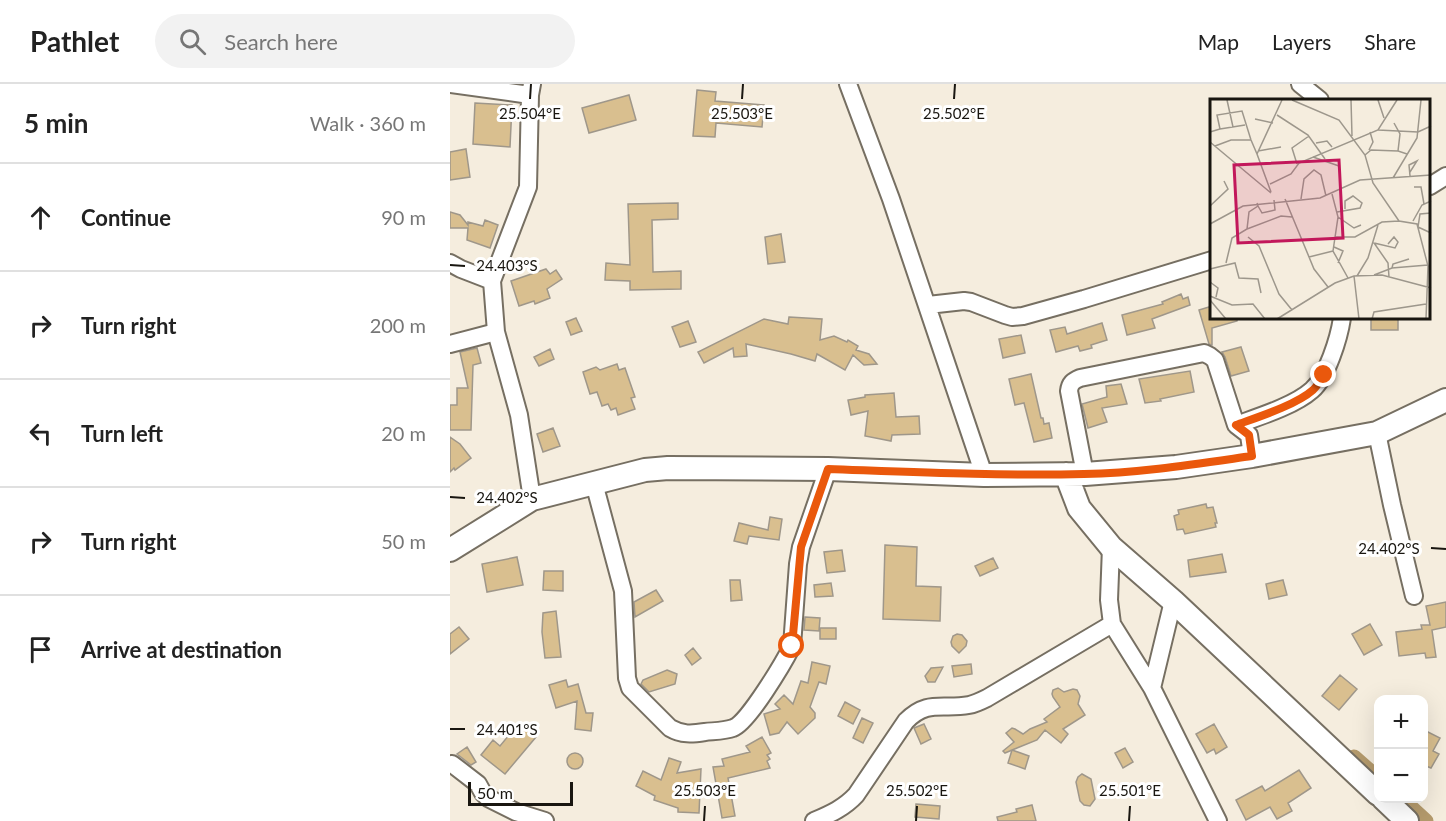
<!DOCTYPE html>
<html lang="en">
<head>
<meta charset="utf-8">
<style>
	body { margin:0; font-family:Lato,sans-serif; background:#f2f2f2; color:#222 }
	.controls { position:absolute; right:18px; bottom:18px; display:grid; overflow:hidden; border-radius:12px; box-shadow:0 6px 24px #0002 }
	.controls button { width:54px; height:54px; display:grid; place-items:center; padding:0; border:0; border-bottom:2px solid #e0e0e0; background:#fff; color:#222; font:30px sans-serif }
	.scale { position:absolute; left:18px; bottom:15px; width:105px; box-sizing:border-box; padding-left:6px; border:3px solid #191610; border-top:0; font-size:16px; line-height:21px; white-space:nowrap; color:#191610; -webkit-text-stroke:4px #fff; paint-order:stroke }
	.stop { position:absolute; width:18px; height:18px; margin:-14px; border:4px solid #ea580c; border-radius:50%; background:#fff }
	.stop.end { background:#ea580c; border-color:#fff; box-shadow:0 2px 6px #0008 }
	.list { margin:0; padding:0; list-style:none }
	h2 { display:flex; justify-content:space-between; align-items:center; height:78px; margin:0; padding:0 24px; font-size:26px }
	h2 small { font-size:20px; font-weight:400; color:#767676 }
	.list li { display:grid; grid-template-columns:39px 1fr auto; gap:18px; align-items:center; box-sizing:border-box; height:108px; padding:0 24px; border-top:2px solid #e0e0e0 }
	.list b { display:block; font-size:22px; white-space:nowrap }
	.list em { font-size:20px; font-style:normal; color:#767676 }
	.icon { flex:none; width:33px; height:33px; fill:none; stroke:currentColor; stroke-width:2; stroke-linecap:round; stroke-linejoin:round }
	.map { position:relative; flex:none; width:996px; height:737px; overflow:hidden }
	header { display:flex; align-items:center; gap:36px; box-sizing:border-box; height:84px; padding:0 30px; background:#fff; border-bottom:2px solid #e0e0e0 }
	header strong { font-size:28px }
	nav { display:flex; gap:33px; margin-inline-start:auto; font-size:21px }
	.search { width:420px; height:54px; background:#f2f2f2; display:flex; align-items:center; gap:15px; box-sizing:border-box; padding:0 21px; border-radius:33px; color:#767676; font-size:22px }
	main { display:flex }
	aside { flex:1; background:#fff }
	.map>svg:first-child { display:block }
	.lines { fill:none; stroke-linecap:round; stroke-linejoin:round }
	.canal { stroke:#b49a6c; stroke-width:15 }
	.building { fill:#d9bf8f; stroke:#9f978a; stroke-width:1.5 }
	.street-casing { stroke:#766f62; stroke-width:20 }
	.secondary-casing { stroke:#766f62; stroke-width:26 }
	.street { stroke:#fff; stroke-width:16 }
	.secondary { stroke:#fff; stroke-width:22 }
	.route { stroke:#ea580c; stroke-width:8 }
	.ticks { fill:none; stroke:#191610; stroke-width:2 }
	.inset-road { fill:none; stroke:#9d978c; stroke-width:1.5 }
	.view { fill:#c2185b; fill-opacity:0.15; stroke:#c2185b; stroke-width:3 }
	.inset-edge { fill:none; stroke:#191610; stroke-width:3 }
	.ticks-label { font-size:15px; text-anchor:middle; fill:#191610; stroke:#fff; stroke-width:6; stroke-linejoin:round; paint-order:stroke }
</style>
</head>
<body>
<header>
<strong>Pathlet</strong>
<div class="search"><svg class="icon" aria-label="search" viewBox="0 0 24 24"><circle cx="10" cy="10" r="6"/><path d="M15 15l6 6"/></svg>Search here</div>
<nav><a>Map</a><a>Layers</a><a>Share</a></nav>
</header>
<main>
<aside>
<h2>5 min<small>Walk · 360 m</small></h2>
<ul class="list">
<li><svg class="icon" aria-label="ahead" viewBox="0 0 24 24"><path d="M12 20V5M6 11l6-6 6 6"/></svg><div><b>Continue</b></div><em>90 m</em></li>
<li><svg class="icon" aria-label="right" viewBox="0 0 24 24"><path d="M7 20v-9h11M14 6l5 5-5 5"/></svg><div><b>Turn right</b></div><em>200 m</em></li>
<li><svg class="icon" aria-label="left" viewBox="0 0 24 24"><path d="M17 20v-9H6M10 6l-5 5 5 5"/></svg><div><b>Turn left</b></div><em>20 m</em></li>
<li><svg class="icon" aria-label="right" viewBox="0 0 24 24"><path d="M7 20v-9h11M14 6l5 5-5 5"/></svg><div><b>Turn right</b></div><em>50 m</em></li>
<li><svg class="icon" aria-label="arrive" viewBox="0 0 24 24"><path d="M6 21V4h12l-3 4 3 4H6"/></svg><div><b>Arrive at destination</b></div></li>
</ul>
</aside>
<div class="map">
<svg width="996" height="737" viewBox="0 0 996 737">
	<rect width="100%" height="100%" fill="#f5edde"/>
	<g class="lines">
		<path class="canal" d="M904 673 928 694
			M951 714 976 737"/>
	</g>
	<path class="building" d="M247 6 266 8 265 17 314 21 312 43 266 39 265 53 243 52Z
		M179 11 186 36 139 49 132 24Z
		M25 19 62 21 60 63 23 60Z
		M16 65 20 93 0 96V68Z
		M228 119V135L202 136 203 188 231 187V205L180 206V197L155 196 156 179 180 181 178 120Z
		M0 128 10 131 18 141V138L33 142 35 136 48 141 40 164 17 156 18 144H0Z
		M331 150 335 178 318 180 315 153Z
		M96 185 100 190 106 186 112 195 97 205 100 214 85 220 84 217 69 222 61 197Z
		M731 210 733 215 738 213 740 221 702 235 705 244 677 251 672 231 713 220 712 218Z
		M762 222V234H787V237L762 244V261H761L759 260 749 226Z
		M339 233 372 235 370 256 384 252 397 258 398 256 408 262 406 266 419 270 427 280 414 281 403 271 395 286 367 270 365 277 341 270 296 260 297 272 284 273 283 264 254 279 248 268 314 235 338 240Z
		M126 234 132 247 121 251 116 238Z
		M921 235H948V246H921Z
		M238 237 246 258 230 263 222 243Z
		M652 239 657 256 641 261 642 264 630 267 628 262 606 268 600 246 615 243 617 250Z
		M571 251 575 269 553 274 549 255Z
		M791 263 799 287 781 292 775 273 772 268Z
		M27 264 31 279 23 281 21 346H0V321H7V304H18L10 268Z
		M100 265 104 275 89 282 84 273Z
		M167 280 169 286 175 284 185 313 181 314 185 325 168 331 166 324 161 326 158 320 152 322 147 308 140 310 133 288 146 283 150 286Z
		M740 287 744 308 710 315 711 317 695 319 689 295Z
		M581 290 591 334H593L594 340 599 339 602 354 584 358 574 319 565 321 559 295Z
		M671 300 677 320 652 324 657 338 638 344 632 320 657 313 656 302Z
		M444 309 446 333 469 332 470 350 442 351 441 357 415 352 418 327 401 331 398 316 415 313V311Z
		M103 344 110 362 93 368 87 350Z
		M0 353 10 360 21 374 5 386 4 384 0 388Z
		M756 420 757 424 763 423 767 439H765L766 443 735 450 733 445 727 446 724 432 729 430 728 426Z
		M320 433 332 435 329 456 299 452 297 460 284 457 289 439 318 446Z
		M435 461 467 463 466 502 491 503 490 537 433 535Z
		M392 466 395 487 377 489 374 468Z
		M772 470 776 488 740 493 738 476Z
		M67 473 73 501 37 508 32 480Z
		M543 474 548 484 530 492 525 482Z
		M94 487H113V507L93 506Z
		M280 496H290L292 516 281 517Z
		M833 496 837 511 819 515 816 500Z
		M381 499 383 512 365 513 364 501Z
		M206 506 213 517 185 533 184 518Z
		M996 518V543L982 546 986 573 976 574 975 569 949 572 946 548 972 545 971 541H980L976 522Z
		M106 527 111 573 95 574 92 548 93 529Z
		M355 533 370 534 369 547 354 546Z
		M920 540 932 561 914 571 902 550Z
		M9 543 19 555 0 570V550Z
		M370 544H386V555H370Z
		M507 550 512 551 517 557 516 562 509 569 502 562 501 558 503 552Z
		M243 564 251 574 242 581 235 571Z
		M362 578 380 582 376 600 369 598 360 623 365 629V634L348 650 337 638 329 649 320 651 314 630 330 625 325 620 334 611 343 620 351 597 358 599Z
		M521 580 522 590 504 593 502 582Z
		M493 583 485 598H478L475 592 481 584Z
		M217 586 227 590 225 600 199 608 191 600 193 596Z
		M890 591 907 605 889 626 872 612Z
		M116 596 118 603 128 600 136 629H143L141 647 125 645 127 617 106 624 99 601Z
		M608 604 614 608 623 605 627 606 630 612 628 620 635 631 613 645 618 650 611 659 595 646 587 656 562 666 579 672 575 685 558 679 562 666 555 669 553 667 564 658 556 649 562 644 565 645 573 650 580 645 597 638 594 635 610 623 603 613 602 610 603 606Z
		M395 618 410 626 403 640 388 632Z
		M412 634 423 639 413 659 403 654Z
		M69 639 86 653 55 690 31 671 43 656 50 662Z
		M474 640 481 655 471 660 464 644Z
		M764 640 777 663 766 670 764 665 757 669 746 650Z
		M974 646 990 654 983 667 989 670 981 684 976 682 974 687Z
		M312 653 321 669 317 671 320 675 317 677 320 684 278 694 285 732 272 734 263 683 274 682 272 675 300 668 296 662Z
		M17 663 26 678 21 681 7 670Z
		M675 664 683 678 673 684 665 669Z
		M117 677a8 8 0 1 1 16 0a8 8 0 1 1-16 0Z
		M219 674 231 678 227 689 251 685 249 729 228 728V724L204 716 205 712 186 702 193 687 211 696Z
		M849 686 861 704 838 719 842 727 827 735 820 723 796 736 786 716 812 702 815 707Z
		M632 690 641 695 645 715 640 722 634 721 630 717 626 698 628 693Z
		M466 720 490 722 489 735 465 733Z
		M582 721 586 737H548L547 733 567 728 566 725Z"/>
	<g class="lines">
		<g class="street-casing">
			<path id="street" d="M0 0 80 11
				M398 0 441 115 534 391
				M850 0 870 16
				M980 102 996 92
				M0 179 11 185 42 197
				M478 221 514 217 521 218 555 231 562 233 573 232 634 215 762 176
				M0 260 46 248
				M927 349 942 421 964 512
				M802 372 799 351 786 341C808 333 844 322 862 306 877 293 889 254 892 234
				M635 390 619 307C620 299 623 297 630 294L754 269 760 272 765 276 786 341
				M144 399 173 507 177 594 180 604 220 644C232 651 242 650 255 648 264 647 275 647 283 644 298 639 334 578 342 562L348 480 351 463 378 385
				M82 415 69 331 46 248 42 197 78 103 80 11 82 0
				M661 463 659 516 662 540 702 604 768 737
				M702 604 723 517
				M2 680 28 700 33 709 38 714 66 728 95 737
				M364 737C380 730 394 724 406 711L456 637C478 615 492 626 519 621 525 620 531 617 537 614L662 540"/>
		</g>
		<g class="secondary-casing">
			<path id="secondary" d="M616 390 629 424 661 463 723 517 928 710
				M0 466 82 415 195 386 218 384 378 385 534 391 635 390 726 383 802 372 927 349 996 316
				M933 714 957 737"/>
		</g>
		<use href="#street" class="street"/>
		<use href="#secondary" class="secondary"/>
	</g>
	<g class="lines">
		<path class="route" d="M342 562 351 463 378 385C463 388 549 392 634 390 690 389 746 380 802 372L799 351 786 341C808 333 846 321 863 306 868 301 871 296 874 291"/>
	</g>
	<path class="ticks" d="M80 15 81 0M292 15 293 0M504 15 505 0M0 181 15 182M0 413 15 414M981 464 996 465M0 645H15M254 737 255 722M466 737 467 722M679 737 680 722"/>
	<g transform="translate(760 15)">
		<rect width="220" height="220" fill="#f5edde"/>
		<path class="inset-road" d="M17 1 23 28M82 1 129 21 155 56 163 84 189 122 207 125 218 167 216 220M141 1 142 37M168 1 174 19M67 16 98 36 115 60M45 20 63 24M184 24 190 35 188 52 197 55M10 30 35 26M168 31 208 33 221 27M0 33 10 30 7 16 32 12 41 41M0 43 61 94M106 44 117 42 122 48M5 47 21 41H41L47 55M159 51 163 43 160 33M48 52 71 48M155 56 161 51 188 52M103 58 129 67M87 65 82 49 99 37M200 77 199 66 207 62 200 73M183 79 207 39 211 1M60 85 81 75 89 64 168 31 187 1M204 88H211L214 105M61 93 47 55 72 1M122 95 128 118 123 152 138 179M75 100 104 170 118 188M91 100 94 80 104 71 111 76 116 97M0 107 18 90 14 82M48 107 52 114 65 111 64 101M127 113 150 109 152 104 143 97 135 102V110M221 114 210 115 208 128 221 134M128 118 144 129 151 126M203 122 212 106 221 102M0 125 33 107 110 99 150 81 221 76M37 130 71 117 82 118M38 138 49 147 69 195 82 211M125 138H145L172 123 189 122M178 145 184 138 188 143 185 149 164 144 178 164 179 178M124 148 133 152 128 164M99 158 123 152M16 164 22 139 37 130 39 113 48 107 47 104M182 169 183 165 199 160M0 170 25 164 29 179 48 180 51 194M164 176 182 169 218 166M144 177 149 220M147 177 158 159 168 126M0 183 8 189 6 198M0 197 22 206 43 205 55 220M0 201 16 220M67 220 125 184 144 177 172 176 221 189M162 220 164 213 216 205"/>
		<path class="view" d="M129 61 133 139 28 144 24 66Z"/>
		<rect width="220" height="220" class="inset-edge"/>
	</g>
	<g class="ticks-label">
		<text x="80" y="35">25.504°E</text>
		<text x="292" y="35">25.503°E</text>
		<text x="504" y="35">25.502°E</text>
		<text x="57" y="187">24.403°S</text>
		<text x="57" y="419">24.402°S</text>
		<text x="939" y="470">24.402°S</text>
		<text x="57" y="651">24.401°S</text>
		<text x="255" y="712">25.503°E</text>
		<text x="467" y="712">25.502°E</text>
		<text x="680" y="712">25.501°E</text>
	</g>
</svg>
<div class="controls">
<button>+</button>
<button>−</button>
</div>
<div class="scale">50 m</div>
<div class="stop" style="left:342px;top:562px"></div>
<div class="stop end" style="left:874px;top:291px"></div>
</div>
</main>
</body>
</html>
